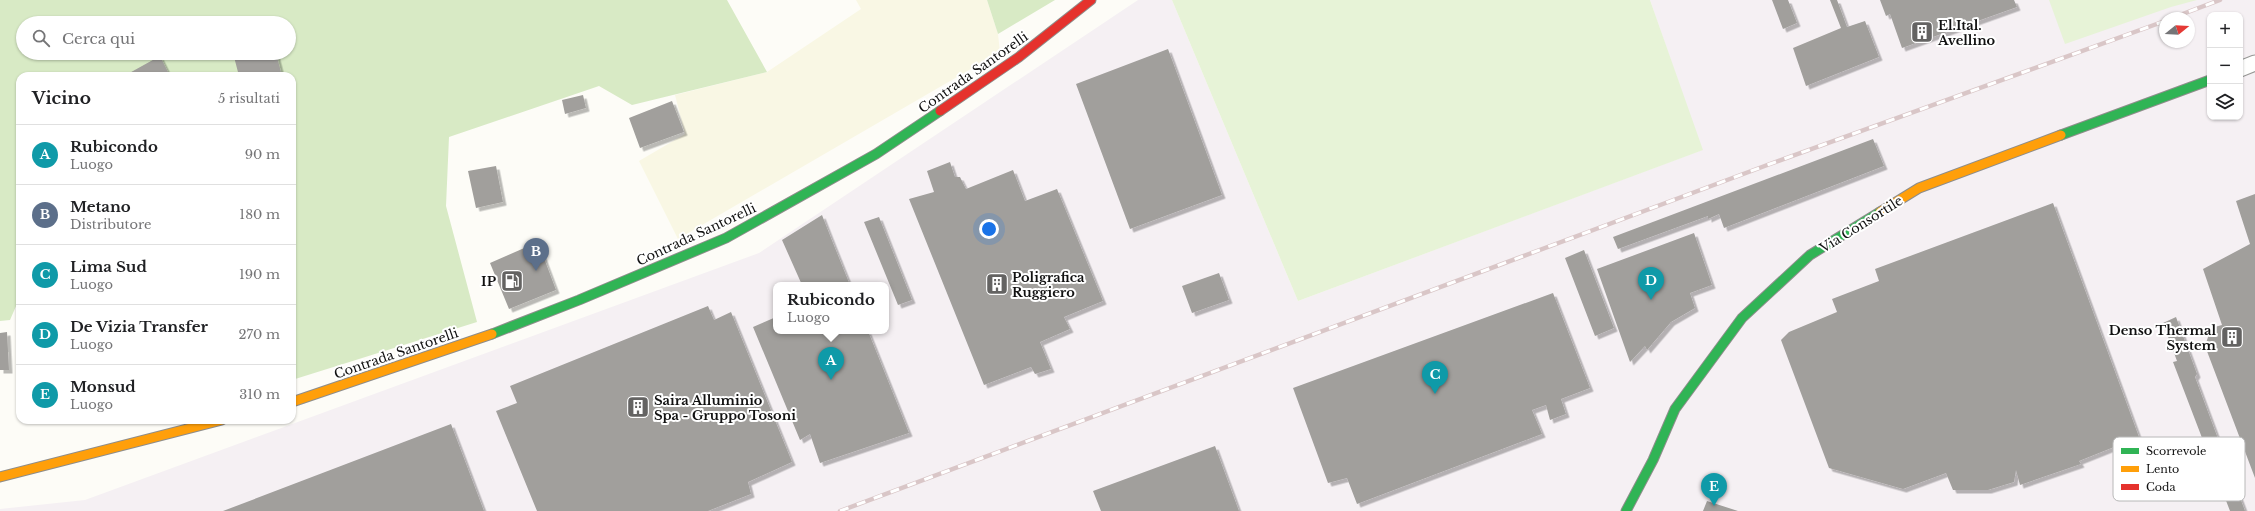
<!DOCTYPE html>
<html lang="it">
<head>
<meta charset="utf-8">
<style>
	body { margin:0; font-family:"Libre Baskerville",serif; background:#f2f2f2; color:#202124 }
	.controls { position:absolute; right:12px; top:12px; display:grid; overflow:hidden; border-radius:8px; box-shadow:0 1px 3px #0004 }
	.controls button { width:36px; height:36px; display:grid; place-items:center; padding:0; border:0; border-bottom:1px solid #e0e0e0; background:#fff; color:#202124; font:20px sans-serif }
	.compass { position:absolute; left:2159px; top:12px; width:36px; height:36px; border-radius:50%; background:#fff; box-shadow:0 1px 3px #0004; rotate:72deg }
	.you { position:absolute; left:989px; top:229px; width:14px; height:14px; margin:-10px; border:3px solid #fff; border-radius:50%; background:#1a73e8; box-shadow:0 0 0 6px #1a73e833 }
	.badge { display:grid; place-items:center; width:26px; height:26px; border-radius:50%; background:#646362; color:#fff; font-size:13px; font-weight:700 }
	.pin { position:absolute; translate:-50% -33px; filter:drop-shadow(0 1px 2px #0008) }
	.pin::after { content:''; position:absolute; top:21px; width:14px; height:12px; background:inherit; clip-path:polygon(0 0,100% 0,50% 100%) }
	.popup { position:absolute; left:773px; top:282px; width:116px; height:52px; box-sizing:border-box; display:grid; place-content:center; border-radius:8px; background:#fff; filter:drop-shadow(0 1px 3px #0005); font-size:13px; white-space:nowrap; color:#757577 }
	.popup b { font-size:15px; color:#202124 }
	.popup::after { content:''; position:absolute; left:50%; top:100%; margin-left:-8px; border:8px solid transparent; border-top-color:#fff }
	.list { margin:0; padding:0; list-style:none }
	h2 { display:flex; justify-content:space-between; align-items:center; height:52px; margin:0; padding:0 16px; font-size:17px }
	h2 small { font-size:13px; font-weight:400; color:#757577 }
	.list li { display:grid; grid-template-columns:26px 1fr auto; gap:12px; align-items:center; box-sizing:border-box; height:60px; padding:0 16px; border-top:1px solid #e0e0e0 }
	.list b { display:block; font-size:15px; white-space:nowrap }
	.list p { margin:0; font-size:13px; white-space:nowrap; color:#757577 }
	.list em { font-size:13px; font-style:normal; color:#757577 }
	.icon { flex:none; width:22px; height:22px; fill:none; stroke:currentColor; stroke-width:2; stroke-linecap:round; stroke-linejoin:round }
	.map { position:relative; flex:none; width:2255px; height:511px; overflow:hidden }
	.search { position:absolute; background:#fff; box-shadow:0 1px 3px #0004; left:16px; top:16px; width:280px; height:44px; display:flex; align-items:center; gap:10px; box-sizing:border-box; padding:0 14px; border-radius:22px; color:#757577; font-size:15px }
	.panel { position:absolute; background:#fff; box-shadow:0 1px 3px #0004; left:16px; top:72px; width:280px; height:352px; border-radius:12px }
	.map>svg:first-child { display:block }
	.industrial { fill:#f5f0f3; fill-rule:evenodd }
	.farmland { fill:#f9f7e4 }
	.green { fill:#e7f3d7 }
	.forest { fill:#d8eac5; fill-rule:evenodd }
	.building { fill:#a19f9c; filter:url(#shadow) }
	.lines { fill:none; stroke-linecap:round; stroke-linejoin:round }
	.street-casing { stroke:#979795; stroke-width:17 }
	.fast-casing { stroke:#8e8d8b; stroke-width:11 }
	.slow-casing { stroke:#8e8d8b; stroke-width:11 }
	.jam-casing { stroke:#8e8d8b; stroke-width:11 }
	.street { stroke:#fffffe; stroke-width:15 }
	.fast { stroke:#30b455; stroke-width:9 }
	.slow { stroke:#ff9f0a; stroke-width:9 }
	.jam { stroke:#e5322d; stroke-width:9 }
	.rail-casing { stroke:#d9c6c7; stroke-width:4.5 }
	.rail { stroke:#fff; stroke-width:3; stroke-dasharray:9; stroke-linecap:butt }
	.labels { text-anchor:middle; stroke-width:4; stroke-linejoin:round; paint-order:stroke }
	.poi-label { font-size:13px; font-weight:bold; fill:#111; stroke:#fff; text-anchor:start }
	.street-label { font-size:13px; fill:#111; stroke:#fff }
	.key { fill:#fff; stroke:#b8b8b8; stroke-width:1 }
	.key-label { font-size:11px; fill:#111 }
</style>
</head>
<body>
<div class="map">
<svg width="2255" height="511" viewBox="0 0 2255 511">
	<defs>
		<filter id="shadow"><feDropShadow dx="3.5" dy="3.5" stdDeviation="0" flood-color="#0004"/></filter>
	</defs>
	<rect width="100%" height="100%" fill="#fdfcf7"/>
	<path class="industrial" d="M1138 0H1172L1298 301 1702 150 1650 0H2255V511H0V509L85 500 759 253ZM2210 15H2240V117H2210ZM2165 18H2189V42H2165ZM776 285H886V331H776Z"/>
	<path class="farmland" d="M856 0H987L998 34 1000 52 678 239 639 161 685 134 675 95 767 72 861 9Z"/>
	<path class="green" d="M1172 0H1650L1703 150 1298 301Z
		M2049 0H2197L2171 7 2065 44Z"/>
	<path class="forest" d="M0 0H727L767 72 632 105 599 86 449 137 446 206 477 322 292 380V76H20V297L10 320 0 321ZM23 23H289V53H23Z
		M987 0H1055L998 34Z"/>
	<path class="building" d="M1772 0H1788L1797 23 1783 29Z
		M1830 0H1837L1847 27 1865 21 1879 57 1806 86 1793 48 1841 28Z
		M1880 0H2014L2017 7 1902 48 1890 14 1886 16Z
		M1168 49 1222 195 1130 229 1076 84Z
		M233 53H276L282 76H239Z
		M160 56 170 76H124Z
		M583 95 586 108 565 114 562 100Z
		M672 101 684 132 640 148 629 118Z
		M1873 139 1884 166 1724 228 1719 214 1708 219V216L1618 249 1613 237Z
		M950 162 955 177H960L966 189 1013 170 1025 201 1057 189 1103 301 1064 317 1070 329 1040 342 1051 369 1035 374 1031 367 984 385 909 199 934 192 927 171Z
		M496 166 503 202 476 208 468 171Z
		M2255 194V478L2205 346 2211 328 2222 325 2203 269 2250 244 2236 201Z
		M2053 203 2139 437 2079 461 2081 464 2020 485 2016 470 2014 482 1988 490H1953L1946 473 1903 489 1829 468 1781 340 1789 332 1837 312 1832 299 1879 281 1875 269Z
		M822 215 833 243 850 285H802L782 240Z
		M879 217 912 300 898 305 864 222Z
		M1694 233 1712 285 1690 293 1695 308 1671 322 1647 350 1645 346 1630 362 1597 269Z
		M538 242 556 290 509 309 490 263Z
		M1584 250 1614 328 1595 336 1565 258Z
		M1219 273 1229 300 1192 313 1182 286Z
		M1553 293 1590 388 1561 399 1566 414 1550 420 1546 405 1532 410 1542 434 1357 504 1347 478 1328 483 1293 388Z
		M708 306 714 320 731 312 792 462 748 482 751 494 708 511H537L496 411 517 403 510 386Z
		M776 317V331H868L909 433 820 463 810 434 800 440 753 327Z
		M2176 317 2197 374 2195 377 2245 511H2230L2173 362 2177 361 2163 323Z
		M7 332 9 370H0V333Z
		M451 424 484 511H223Z
		M1215 446 1239 511H1101L1093 491Z
		M1707 501 1738 511H1703Z"/>
	<g class="lines">
		<g class="street-casing">
			<path id="street" d="M2240 69 2255 63"/>
		</g>
		<g class="fast-casing">
			<path id="fast" d="M2061 135 2210 80
				M492 334 579 300 726 238 876 154 940 111
				M1626 511 1653 460 1675 409 1742 318 1810 255 1880 212"/>
		</g>
		<g class="slow-casing">
			<path id="slow" d="M1880 212 1919 188 2061 135
				M292 402 492 334
				M0 477 222 420"/>
		</g>
		<g class="jam-casing">
			<path id="jam" d="M940 111 1019 57 1091 0"/>
		</g>
		<use href="#street" class="street"/>
		<use href="#fast" class="fast"/>
		<use href="#slow" class="slow"/>
		<use href="#jam" class="jam"/>
		<g class="rail-casing">
			<path id="rail" d="M2172 18 2220 0
				M840 511 1770 164 2165 21"/>
		</g>
		<use href="#rail" class="rail"/>
	</g>
	<defs>
		<g id="building-square" transform="scale(1.15)"><rect x="-9" y="-9" width="18" height="18" rx="4" fill="#646362" stroke="#fff"/><path d="M-4-6H4V6H1V3H-1V6H-4ZM-2.5-4.3h1.7v1.8h-1.7ZM.8-4.3h1.7v1.8H.8ZM-2.5-1h1.7V.8h-1.7ZM.8-1h1.7V.8H.8Z" fill="#fff"/></g>
		<g id="fuel-square" transform="scale(1.15)"><rect x="-9" y="-9" width="18" height="18" rx="4" fill="#646362" stroke="#fff"/><path d="M-5.5-6h7V0h2V4h1.3V-2.5L3-4.5l.8-.8L6-3V5H2.5V1h-1V6h-7ZM-4.2-4.7v3.2H.2V-4.7Z" fill="#fff"/></g>
	</defs>
	<g fill-rule="evenodd">
		<use href="#building-square" x="1922" y="32"/>
		<use href="#fuel-square" x="512" y="281"/>
		<use href="#building-square" x="997" y="284"/>
		<use href="#building-square" x="2232" y="337"/>
		<use href="#building-square" x="638" y="407"/>
	</g>
	<g class="labels">
		<g class="poi-label">
			<text x="1938" y="30">El.Ital.<tspan x="1938" dy="15">Avellino</tspan></text>
			<text x="1012" y="282">Poligrafica<tspan x="1012" dy="15">Ruggiero</tspan></text>
			<text x="496" y="286" text-anchor="end">IP</text>
			<text x="2216" y="335" text-anchor="end">Denso Thermal<tspan x="2216" dy="15">System</tspan></text>
			<text x="654" y="405">Saira Alluminio<tspan x="654" dy="15">Spa - Gruppo Tosoni</tspan></text>
		</g>
		<g class="street-label">
			<text transform="translate(973 72) rotate(-35)" y="5">Contrada Santorelli</text>
			<text transform="translate(1861 224) rotate(-32)" y="5">Via Consortile</text>
			<text transform="translate(696 234) rotate(-25)" y="5">Contrada Santorelli</text>
			<text transform="translate(396 353) rotate(-19)" y="5">Contrada Santorelli</text>
		</g>
	</g>
	<rect x="2113" y="437" width="132" height="64" rx="6" class="key"/>
	<rect x="2121" y="448" width="18" height="6" fill="#30b455"/>
	<rect x="2121" y="466" width="18" height="6" fill="#ff9f0a"/>
	<rect x="2121" y="484" width="18" height="6" fill="#e5322d"/>
	<g class="key-label">
		<text x="2146" y="455">Scorrevole</text>
		<text x="2146" y="473">Lento</text>
		<text x="2146" y="491">Coda</text>
	</g>
</svg>
<div class="controls">
<button>+</button>
<button>−</button>
<button><svg class="icon" aria-label="layers" viewBox="0 0 24 24"><path d="M12 4l9 5-9 5-9-5zM3 14l9 5 9-5"/></svg></button>
</div>
<svg class="compass" viewBox="-18 -18 36 36"><path d="M0-13l5 13h-10z" fill="#e53935"/><path d="M0 13l5-13h-10z" fill="#757577"/></svg>
<div class="you"></div>
<div class="pin badge" style="left:831px;top:380px;background:#0f9aa8">A</div>
<div class="popup"><b>Rubicondo</b>Luogo</div>
<div class="pin badge" style="left:536px;top:271px;background:#5c6f8a">B</div>
<div class="pin badge" style="left:1435px;top:394px;background:#0f9aa8">C</div>
<div class="pin badge" style="left:1651px;top:300px;background:#0f9aa8">D</div>
<div class="pin badge" style="left:1714px;top:506px;background:#0f9aa8">E</div>
<div class="search"><svg class="icon" aria-label="search" viewBox="0 0 24 24"><circle cx="10" cy="10" r="6"/><path d="M15 15l6 6"/></svg>Cerca qui</div>
<section class="panel">
<h2>Vicino<small>5 risultati</small></h2>
<ul class="list">
<li><span class="badge" style="background:#0f9aa8">A</span><div><b>Rubicondo</b><p>Luogo</p></div><em>90 m</em></li>
<li><span class="badge" style="background:#5c6f8a">B</span><div><b>Metano</b><p>Distributore</p></div><em>180 m</em></li>
<li><span class="badge" style="background:#0f9aa8">C</span><div><b>Lima Sud</b><p>Luogo</p></div><em>190 m</em></li>
<li><span class="badge" style="background:#0f9aa8">D</span><div><b>De Vizia Transfer</b><p>Luogo</p></div><em>270 m</em></li>
<li><span class="badge" style="background:#0f9aa8">E</span><div><b>Monsud</b><p>Luogo</p></div><em>310 m</em></li>
</ul>
</section>
</div>
</body>
</html>
